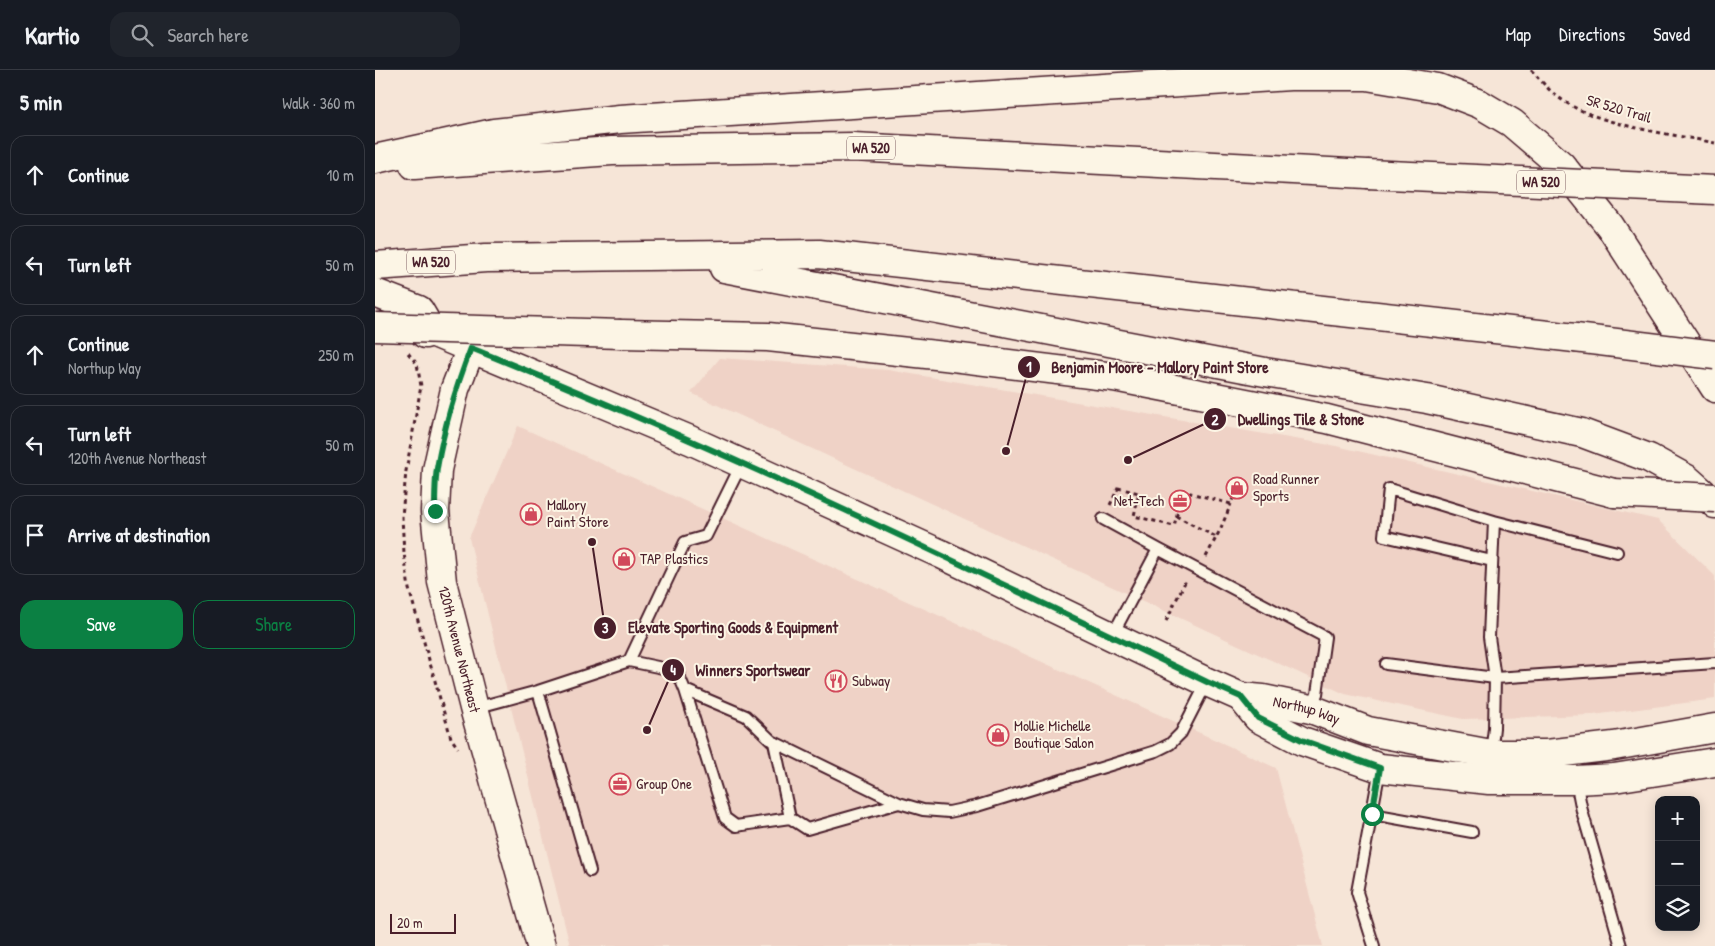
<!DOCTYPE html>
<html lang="en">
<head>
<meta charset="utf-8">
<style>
	body { margin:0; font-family:"Patrick Hand",sans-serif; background:#20242c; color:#f1f3f6 }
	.controls { position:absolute; right:15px; bottom:15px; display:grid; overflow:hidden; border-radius:10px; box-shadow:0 2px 12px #0003 }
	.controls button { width:45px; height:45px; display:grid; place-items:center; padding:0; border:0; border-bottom:1px solid #363941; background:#171b24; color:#f1f3f6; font:25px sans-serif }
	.scale { position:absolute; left:15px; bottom:12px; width:66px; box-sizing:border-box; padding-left:5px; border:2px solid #4a1f2b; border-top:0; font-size:14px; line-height:18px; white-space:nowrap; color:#4a1f2b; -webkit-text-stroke:4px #fcf5e5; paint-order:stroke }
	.stop { position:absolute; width:15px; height:15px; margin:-11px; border:4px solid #0b8043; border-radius:50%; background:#fff }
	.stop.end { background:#0b8043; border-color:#fff; box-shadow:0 1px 5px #0008 }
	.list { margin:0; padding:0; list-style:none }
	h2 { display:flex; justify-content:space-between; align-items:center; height:65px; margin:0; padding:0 20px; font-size:21px }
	h2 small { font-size:16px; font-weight:400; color:#9ea1a6 }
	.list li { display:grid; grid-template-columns:32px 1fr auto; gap:15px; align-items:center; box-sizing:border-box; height:80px; margin:0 10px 10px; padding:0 10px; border:1px solid #363941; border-radius:15px }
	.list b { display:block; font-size:19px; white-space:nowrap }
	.list p { margin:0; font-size:16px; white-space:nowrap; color:#9ea1a6 }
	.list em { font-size:16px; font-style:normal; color:#9ea1a6 }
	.actions { display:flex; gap:10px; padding:15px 20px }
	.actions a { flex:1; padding:11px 0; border:1px solid #0b8043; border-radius:15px; text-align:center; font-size:18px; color:#0b8043 }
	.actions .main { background:#0b8043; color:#fff }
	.icon { flex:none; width:28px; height:28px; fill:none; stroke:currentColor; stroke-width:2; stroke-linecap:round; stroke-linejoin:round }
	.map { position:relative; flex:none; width:1340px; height:876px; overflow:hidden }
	header { display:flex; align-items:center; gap:30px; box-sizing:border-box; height:70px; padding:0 25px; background:#171b24; border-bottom:1px solid #363941 }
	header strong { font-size:24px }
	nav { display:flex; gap:28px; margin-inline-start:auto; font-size:18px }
	.search { width:350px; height:45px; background:#20242c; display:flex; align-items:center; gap:12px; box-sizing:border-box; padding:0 18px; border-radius:15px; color:#9ea1a6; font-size:19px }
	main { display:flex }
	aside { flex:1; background:#171b24 }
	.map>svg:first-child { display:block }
	.built { fill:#efd2c6 }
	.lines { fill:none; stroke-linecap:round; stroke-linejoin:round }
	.lane-casing { stroke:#4a1f2b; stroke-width:14 }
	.secondary-casing { stroke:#4a1f2b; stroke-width:31 }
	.highway-casing { stroke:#4a1f2b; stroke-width:31 }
	.path { stroke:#4a1f2b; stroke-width:3; stroke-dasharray:4 4; stroke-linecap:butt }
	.lane { stroke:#fcf5e5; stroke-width:10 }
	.secondary { stroke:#fcf5e5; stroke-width:28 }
	.highway { stroke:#fcf5e5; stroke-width:28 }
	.highway-bridge-casing { stroke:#4a1f2b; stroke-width:31; stroke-linecap:butt }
	.highway-bridge { stroke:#fcf5e5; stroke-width:28 }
	.route { stroke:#0b8043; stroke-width:6 }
	.labels { text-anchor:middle; stroke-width:4; stroke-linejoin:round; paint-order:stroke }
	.shield { fill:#fcf5e5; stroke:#7f5f63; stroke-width:1 }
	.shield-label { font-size:14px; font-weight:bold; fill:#4a1f2b }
	.street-label { font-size:15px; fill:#4a1f2b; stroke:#fcf5e5 }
	.poi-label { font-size:15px; fill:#4a1f2b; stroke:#fcf5e5; text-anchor:start }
	.leader { fill:none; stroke:#4a1f2b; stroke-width:2 }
	.callout-dot { fill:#4a1f2b; stroke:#fcf5e5; stroke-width:2 }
	.mark-label { font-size:15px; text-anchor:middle; font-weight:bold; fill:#fff }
	.callout-label { font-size:16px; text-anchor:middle; font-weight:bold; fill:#4a1f2b; stroke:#fcf5e5; stroke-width:4; stroke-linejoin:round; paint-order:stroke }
</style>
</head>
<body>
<header>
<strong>Kartio</strong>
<div class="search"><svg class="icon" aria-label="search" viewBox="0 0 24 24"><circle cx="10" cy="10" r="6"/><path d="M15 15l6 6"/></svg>Search here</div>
<nav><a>Map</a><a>Directions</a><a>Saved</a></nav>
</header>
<main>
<aside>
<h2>5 min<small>Walk · 360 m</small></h2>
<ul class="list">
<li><svg class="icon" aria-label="ahead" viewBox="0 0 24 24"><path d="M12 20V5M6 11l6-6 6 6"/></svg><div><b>Continue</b></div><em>10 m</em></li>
<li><svg class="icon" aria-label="left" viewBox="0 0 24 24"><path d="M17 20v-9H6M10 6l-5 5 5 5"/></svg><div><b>Turn left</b></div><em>50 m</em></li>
<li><svg class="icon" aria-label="ahead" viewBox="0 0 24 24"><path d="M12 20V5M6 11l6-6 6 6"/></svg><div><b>Continue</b><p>Northup Way</p></div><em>250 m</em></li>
<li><svg class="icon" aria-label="left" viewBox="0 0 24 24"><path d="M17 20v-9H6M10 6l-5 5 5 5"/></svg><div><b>Turn left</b><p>120th Avenue Northeast</p></div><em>50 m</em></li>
<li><svg class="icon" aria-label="arrive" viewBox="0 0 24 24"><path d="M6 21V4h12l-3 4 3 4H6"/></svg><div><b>Arrive at destination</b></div></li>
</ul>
<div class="actions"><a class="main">Save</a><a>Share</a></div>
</aside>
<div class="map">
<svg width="1340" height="876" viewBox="0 0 1340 876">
	<rect width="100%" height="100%" fill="#f6e5d7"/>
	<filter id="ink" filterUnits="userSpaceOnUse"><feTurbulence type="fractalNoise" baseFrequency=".02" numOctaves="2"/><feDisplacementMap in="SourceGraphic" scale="10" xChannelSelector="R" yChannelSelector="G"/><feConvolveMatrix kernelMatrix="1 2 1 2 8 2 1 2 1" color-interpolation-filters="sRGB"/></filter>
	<g filter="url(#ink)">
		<path class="built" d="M345 288 513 300 961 376 1283 450 1340 506V629L1218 645 1088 649 970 624 316 323Z
			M143 356 845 672 901 698 948 876H195L94 468Z"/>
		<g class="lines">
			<g class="lane-casing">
				<path id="lane" d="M728 449 783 479
					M1117 491 1009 466 1014 419 1119 451
					M737 566 783 479 950 567 942 624 936 639
					M254 591 302 601 310 620 371 646 397 671 524 733 548 740 574 742 602 736 781 681 795 674 806 663 831 614
					M1011 594 1120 608 1340 593
					M310 620 350 748 361 756 415 748 432 759 524 733
					M163 621 215 801
					M100 638 163 621 254 591 310 472 331 466 366 395
					M399 672 415 748
					M1116 684 1119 658 1120 608 1114 567 1119 451 1242 482
					M1201 711 1207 741 1246 876
					M997 744 1097 762
					M999 876 982 822 1005 699"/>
			</g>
			<g class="secondary-casing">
				<g id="secondary">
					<path d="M0 223 44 240 57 262"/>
					<path id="s1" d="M50 264 57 262 315 370 566 484 832 612 866 627 888 629 936 639 993 661 1116 684H1172L1239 676 1340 658"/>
					<path id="s2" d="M96 278 80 319 62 400 60 441 67 512 99 638 166 876"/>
					<path d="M866 627 883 648 927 671 1005 698 1114 710H1200L1239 708 1340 692"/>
				</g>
			</g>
			<g class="highway-casing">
				<path id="highway" d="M0 89 119 63 245 49 915 6H992L1063 18 1105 34 1137 53 1186 95 1235 156 1340 318
					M39 95 237 81 478 77 992 104
					M0 196 111 188 444 184 1200 268
					M349 198 890 302 1052 329 1207 363 1274 388 1312 409 1340 434
					M246 264 393 267 570 286 739 307 952 349 1239 423"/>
			</g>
			<path class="path" d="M1156 0C1165 9 1173 20 1183 27 1221 56 1293 63 1340 73
				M33 283 42 294 46 316 31 401 27 447 29 483 34 519 62 618 76 668 83 678
				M743 418 764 423 759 446 799 456 808 421 856 434 858 428
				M735 435 745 414
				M801 446 841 467
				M831 487 845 460 856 434
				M791 551 811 510"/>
			<use href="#lane" class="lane"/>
			<use href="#secondary" class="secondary"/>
			<use href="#highway" class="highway"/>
			<g class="highway-bridge-casing">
				<path id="highway-bridge" d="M992 104 1340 120
					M0 257 246 264
					M1200 268 1340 285
					M1239 423 1340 428"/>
			</g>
			<use href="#highway-bridge" class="highway-bridge"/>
		</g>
	</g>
	<g class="lines" filter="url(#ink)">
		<path class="route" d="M60 441C60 427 60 412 62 398 69 357 81 317 96 278 346 378 589 495 832 612L866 627 883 648 927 670 1005 698 997 744"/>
	</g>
	<defs>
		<g id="shop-ring" transform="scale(1.125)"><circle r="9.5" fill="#fcf5e5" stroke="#d1495b" stroke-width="1.5"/><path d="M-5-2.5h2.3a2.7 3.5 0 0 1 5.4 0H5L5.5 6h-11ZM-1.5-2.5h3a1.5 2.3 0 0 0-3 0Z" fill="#d1495b"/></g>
		<g id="office-ring" transform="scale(1.125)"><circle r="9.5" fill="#fcf5e5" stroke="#d1495b" stroke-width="1.5"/><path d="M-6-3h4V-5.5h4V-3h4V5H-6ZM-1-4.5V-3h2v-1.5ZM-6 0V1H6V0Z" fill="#d1495b"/></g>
		<g id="restaurant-ring" transform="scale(1.125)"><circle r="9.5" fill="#fcf5e5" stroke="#d1495b" stroke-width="1.5"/><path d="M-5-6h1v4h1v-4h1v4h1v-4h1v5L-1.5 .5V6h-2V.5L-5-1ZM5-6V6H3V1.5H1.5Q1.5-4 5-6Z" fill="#d1495b"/></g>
	</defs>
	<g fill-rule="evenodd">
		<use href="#shop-ring" x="862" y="418"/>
		<use href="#office-ring" x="805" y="431"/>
		<use href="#shop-ring" x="156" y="444"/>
		<use href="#shop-ring" x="249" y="489"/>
		<use href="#restaurant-ring" x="461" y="611"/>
		<use href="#shop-ring" x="623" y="665"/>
		<use href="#office-ring" x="245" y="714"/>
	</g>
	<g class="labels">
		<g class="shield">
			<rect x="472" y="66.5" width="48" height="23" rx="4"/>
			<rect x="1142" y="100.5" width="48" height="23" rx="4"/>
			<rect x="32" y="180.5" width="48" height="23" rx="4"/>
		</g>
		<g class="shield-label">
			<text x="496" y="83">WA 520</text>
			<text x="1166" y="117">WA 520</text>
			<text x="56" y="197">WA 520</text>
		</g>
		<g class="street-label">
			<text transform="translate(1244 39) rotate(16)" y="5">SR 520 Trail</text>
			<text dy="5" stroke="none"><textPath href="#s2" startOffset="309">120th Avenue Northeast</textPath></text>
			<text dy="5" stroke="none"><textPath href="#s1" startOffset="962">Northup Way</textPath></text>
		</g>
		<g class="poi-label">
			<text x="878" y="414">Road Runner<tspan x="878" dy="17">Sports</tspan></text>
			<text x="789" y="436" text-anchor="end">Net-Tech</text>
			<text x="172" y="440">Mallory<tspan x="172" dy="17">Paint Store</tspan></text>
			<text x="265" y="494">TAP Plastics</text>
			<text x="477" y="616">Subway</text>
			<text x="639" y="661">Mollie Michelle<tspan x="639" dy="17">Boutique Salon</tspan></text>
			<text x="261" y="719">Group One</text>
		</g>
	</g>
	<path class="leader" d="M631 381L654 297M753 390L840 349M217 472L230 558M272 660L298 600"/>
	<g class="callout-dot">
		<circle cx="631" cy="381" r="5"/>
		<circle cx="753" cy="390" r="5"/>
		<circle cx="217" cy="472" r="5"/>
		<circle cx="272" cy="660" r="5"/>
		<circle cx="654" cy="297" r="12"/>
		<circle cx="840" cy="349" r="12"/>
		<circle cx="230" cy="558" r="12"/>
		<circle cx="298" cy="600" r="12"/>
	</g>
	<g class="mark-label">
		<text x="654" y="302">1</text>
		<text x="840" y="355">2</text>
		<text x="230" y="563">3</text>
		<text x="298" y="605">4</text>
	</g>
	<g class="callout-label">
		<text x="785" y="303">Benjamin Moore - Mallory Paint Store</text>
		<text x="926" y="355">Dwellings Tile &amp; Stone</text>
		<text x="358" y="563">Elevate Sporting Goods &amp; Equipment</text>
		<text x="378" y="606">Winners Sportswear</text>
	</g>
</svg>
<div class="controls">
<button>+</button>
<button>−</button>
<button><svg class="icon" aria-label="layers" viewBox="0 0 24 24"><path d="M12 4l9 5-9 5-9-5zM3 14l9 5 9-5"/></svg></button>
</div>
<div class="scale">20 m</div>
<div class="stop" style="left:997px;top:744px"></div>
<div class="stop end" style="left:60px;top:441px"></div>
</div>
</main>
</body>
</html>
